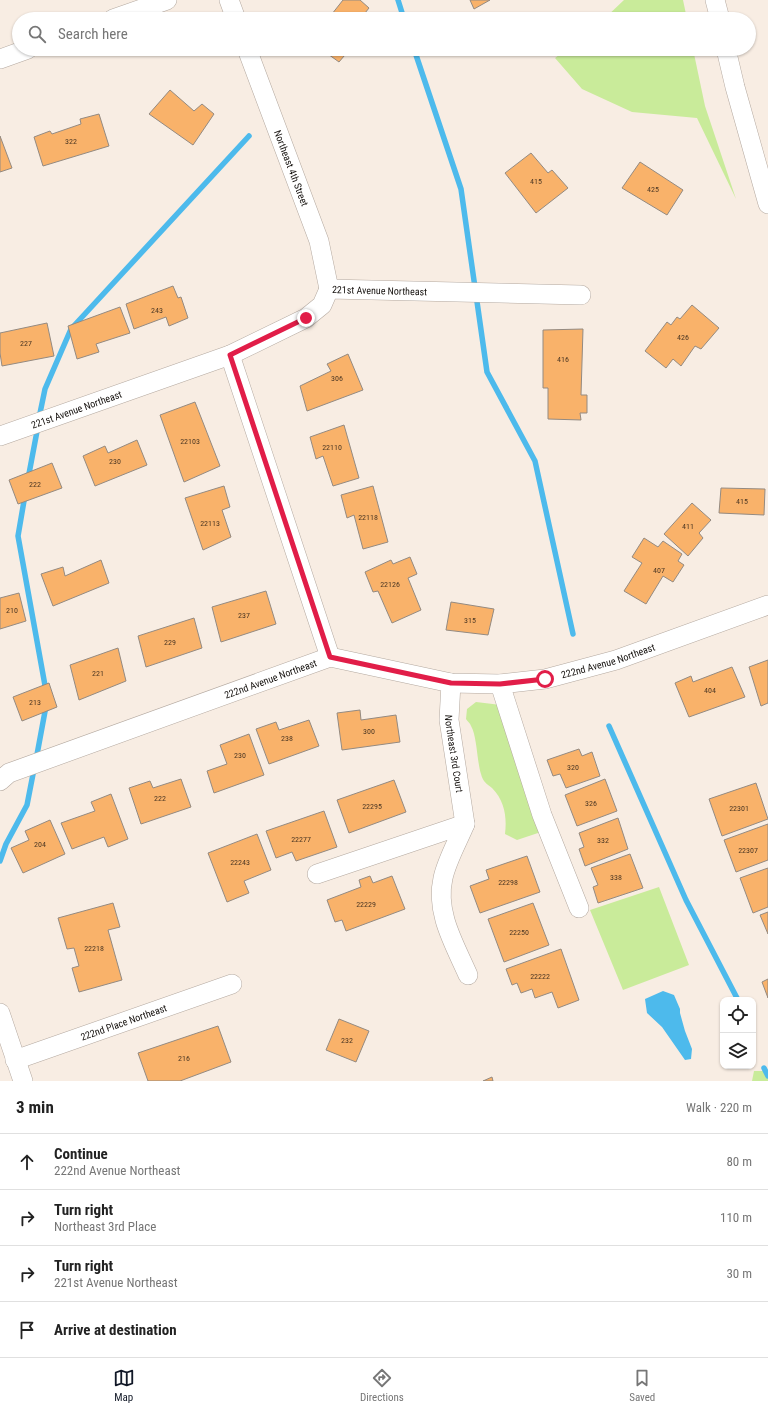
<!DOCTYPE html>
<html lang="en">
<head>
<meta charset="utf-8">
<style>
	body { margin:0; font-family:"Roboto Condensed",sans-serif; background:#f2f2f2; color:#222 }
	.controls { position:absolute; right:12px; bottom:12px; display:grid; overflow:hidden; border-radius:8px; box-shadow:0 1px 3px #0004 }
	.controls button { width:36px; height:36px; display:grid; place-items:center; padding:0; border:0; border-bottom:1px solid #e0e0e0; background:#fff; color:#222; font:20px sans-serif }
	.stop { position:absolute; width:12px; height:12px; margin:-9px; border:3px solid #e11d48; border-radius:50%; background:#fff }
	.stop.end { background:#e11d48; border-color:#fff; box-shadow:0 1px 4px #0008 }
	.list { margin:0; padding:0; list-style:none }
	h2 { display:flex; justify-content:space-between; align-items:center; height:52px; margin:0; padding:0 16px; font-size:17px }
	h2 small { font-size:13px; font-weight:400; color:#767676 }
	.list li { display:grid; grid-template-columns:26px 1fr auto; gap:12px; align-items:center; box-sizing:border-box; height:56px; padding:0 16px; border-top:1px solid #e0e0e0 }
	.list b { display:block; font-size:15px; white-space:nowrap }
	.list p { margin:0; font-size:13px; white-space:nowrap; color:#767676 }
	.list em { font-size:13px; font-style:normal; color:#767676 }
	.icon { flex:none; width:22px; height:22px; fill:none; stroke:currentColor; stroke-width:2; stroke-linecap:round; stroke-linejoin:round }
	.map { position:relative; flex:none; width:768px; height:1081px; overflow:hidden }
	.search { position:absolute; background:#fff; box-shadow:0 1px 3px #0004; left:12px; right:12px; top:12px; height:44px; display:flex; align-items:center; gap:10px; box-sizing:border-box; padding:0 14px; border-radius:22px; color:#767676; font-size:15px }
	.sheet { height:276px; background:#fff }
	nav { display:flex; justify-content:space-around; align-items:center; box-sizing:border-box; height:56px; border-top:1px solid #e0e0e0; background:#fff; font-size:11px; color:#767676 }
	nav a { display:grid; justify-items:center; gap:2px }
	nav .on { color:#111827 }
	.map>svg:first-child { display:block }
	.green { fill:#c9eb9a }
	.water { fill:#4dbaec }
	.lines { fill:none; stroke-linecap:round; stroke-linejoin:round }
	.stream { stroke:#4dbaec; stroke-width:5.5 }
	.building { fill:#f9b26a; stroke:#948a81 }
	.minor-casing { stroke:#b4a9a0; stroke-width:20 }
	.minor { stroke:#fff; stroke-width:19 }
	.route { stroke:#e11d48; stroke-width:5 }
	.labels { text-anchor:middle; stroke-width:3.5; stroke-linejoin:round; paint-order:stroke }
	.number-label { font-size:8px; fill:#4d3824 }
	.street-label { font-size:10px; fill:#14100d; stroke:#f8ede3 }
</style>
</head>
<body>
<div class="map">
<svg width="768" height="1081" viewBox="0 0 768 1081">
	<rect width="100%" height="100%" fill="#f8ede3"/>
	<path class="green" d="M624 0H683L687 19H604Z
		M567 49H693L705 106 736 199 697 118 632 112 582 89 555 58Z
		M476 702 501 705 544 831 517 840 505 834C507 818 505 801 492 788 487 784 483 782 481 774 477 762 477 736 471 726 470 723 468 722 466 719L467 709Z
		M659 887 689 965 623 990 590 910Z
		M754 1071H768V1081H752Z"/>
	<path class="water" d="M663 991 674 995 680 1009V1013L685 1031 692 1049 691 1059 685 1060 662 1027 647 1013 645 999Z"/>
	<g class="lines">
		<path class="stream" d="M398 0 404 19
			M414 49 461 189 487 372 535 461 573 634
			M39 418 45 389 71 329 249 136
			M28 479 38 426
			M25 495 18 536 46 691
			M609 726 686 900 738 1000
			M36 760 46 706
			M0 861 6 844 27 805 34 769
			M764 1068 768 1076"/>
	</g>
	<path class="building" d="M343 0H360L369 8 361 18 362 19H328Z
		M470 0H490L474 9Z
		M321 49H350L339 62Z
		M170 90 194 111 202 104 214 114 193 145 149 114Z
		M99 114 109 146 43 166 34 137 50 131 52 134 81 124 80 119Z
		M0 136 12 168 0 172Z
		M531 153 548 173 552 170 568 188 536 213 505 173Z
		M640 162 683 190 667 215 622 188Z
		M173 286 178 298 181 297 188 318 169 326 166 317 134 329 126 304Z
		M692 305 719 328 701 349 695 346 681 366 673 359 666 368 645 351 667 322 671 325 677 317 680 319Z
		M120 307 130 333 96 344 99 352 77 359 68 326Z
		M47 323 54 356 2 366 0 353V333Z
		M583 329 581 395H587V413H580L581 420 548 419V388H543V330Z
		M348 354 363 390 307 411 300 386 331 371 327 364Z
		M195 402 220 466 184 482 160 415Z
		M344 425 359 478 333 486 323 456 316 459 310 437Z
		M137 440 147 465 95 486 83 456 105 446 108 453Z
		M52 463 62 488 18 504 9 480Z
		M224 486 230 507 222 510 231 537 203 550 185 498Z
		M373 486 388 542 363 549 354 515 347 518 341 495Z
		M721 488 765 489 764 515 719 513Z
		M692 503 711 520 699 533 703 538 688 556 664 534Z
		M644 538 658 547 663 541 682 554 678 561 684 565 673 582 663 576 646 604 624 591 642 563 632 557Z
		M410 557 417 574 408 578 421 610 392 623 378 591 373 592 365 572 391 560 393 564Z
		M101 560 109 583 53 606 41 574 63 567 65 576Z
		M266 591 276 624 221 642 212 607Z
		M19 593 26 621 0 629V598Z
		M451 602 494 609 488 635 446 630Z
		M194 618 202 648 146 667 138 636Z
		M118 648 126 681 79 700 70 665Z
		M768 660V703L761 706 749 667Z
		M732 667 745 697 689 717 675 683 691 676 693 682Z
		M49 683 57 707 22 721 13 697Z
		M360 710 361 720 396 715 400 742 342 750 337 713Z
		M309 720 319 746 269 764 256 729 276 722 279 730Z
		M249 734 264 775 214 793 207 771 227 764 220 745Z
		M579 749 582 756 592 752 600 776 566 788 560 774 553 776 547 760Z
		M181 779 191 807 141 824 129 788 150 781 153 788Z
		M605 779 617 811 577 826 565 795Z
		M394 780 406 812 349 833 337 800Z
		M756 783 768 819 722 836 709 799Z
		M111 794 128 839 108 847 104 837 72 849 61 823 95 811 91 802Z
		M324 811 337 847 296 861 292 852 276 858 266 831Z
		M618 818 628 849 585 866 579 849 584 847 579 833Z
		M50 820 65 854 23 873 11 848 29 840 25 831Z
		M768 824V860L736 872 724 840Z
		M257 834 271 870 244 881 249 893 227 902 208 853Z
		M630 854 643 888 598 903 593 887 598 885 591 868Z
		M527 856 540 892 480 913 470 886 489 879 486 870Z
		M768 868V907L753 913 740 878Z
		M370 876 373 883 392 876 405 909 346 931 342 920 335 922 327 900 361 887 359 880Z
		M113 903 120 927 108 930 122 980 79 992 72 968 79 966 74 948 67 949 58 918Z
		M533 903 549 945 504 962 488 919Z
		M768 912V934L760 915Z
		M561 949 579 1000 558 1008 552 992 535 998 532 989 521 993 517 983 512 985 506 969Z
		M768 979V998L762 982Z
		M339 1019 369 1031 356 1062 326 1050Z
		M218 1026 231 1062 180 1081H148L138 1053Z
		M492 1077 493 1081H483Z"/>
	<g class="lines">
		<g class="minor-casing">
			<g id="minor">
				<path d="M229 0 236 19"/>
				<path d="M715 0 720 19"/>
				<path d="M113 19 167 0"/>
				<path id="s1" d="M247 49 319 241 329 289"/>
				<path d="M726 49 735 87 768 204"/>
				<path d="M0 59 28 49"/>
				<path d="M230 355 330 657"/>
				<path id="s2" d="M0 436 230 355 306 318 322 305 329 289 581 295"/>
				<path id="s3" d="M451 683 449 720 465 824"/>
				<path d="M500 684 542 815 579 908"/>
				<path id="s4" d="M0 781 9 773 330 657 451 683 500 684 545 679 616 660 768 605"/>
				<path d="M317 874 465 824C458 841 447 860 443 878 435 913 455 945 468 975"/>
				<path d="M0 1013 23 1081"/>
				<path id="s5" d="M15 1060 232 984"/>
			</g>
		</g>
		<use href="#minor" class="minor"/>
	</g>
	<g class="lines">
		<path class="route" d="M306 318 230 355 330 657 451 683 500 684 545 679"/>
	</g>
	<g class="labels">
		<g class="number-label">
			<text x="71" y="144">322</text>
			<text x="536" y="184">415</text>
			<text x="653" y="192">425</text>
			<text x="157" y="313">243</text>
			<text x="683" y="340">426</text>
			<text x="26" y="346">227</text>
			<text x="563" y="362">416</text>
			<text x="337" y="381">306</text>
			<text x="190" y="444">22103</text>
			<text x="332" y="450">22110</text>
			<text x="115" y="464">230</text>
			<text x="35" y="487">222</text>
			<text x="742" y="504">415</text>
			<text x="368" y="520">22118</text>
			<text x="210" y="526">22113</text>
			<text x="688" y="529">411</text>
			<text x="659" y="573">407</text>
			<text x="390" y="587">22126</text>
			<text x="12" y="613">210</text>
			<text x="244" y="618">237</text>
			<text x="470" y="623">315</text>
			<text x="170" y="645">229</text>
			<text x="98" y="676">221</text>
			<text x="710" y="693">404</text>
			<text x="35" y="705">213</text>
			<text x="369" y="734">300</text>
			<text x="287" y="741">238</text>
			<text x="240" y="758">230</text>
			<text x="573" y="770">320</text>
			<text x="160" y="801">222</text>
			<text x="591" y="806">326</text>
			<text x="372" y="809">22295</text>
			<text x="739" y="811">22301</text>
			<text x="301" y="842">22277</text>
			<text x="603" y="843">332</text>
			<text x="40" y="847">204</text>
			<text x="748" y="853">22307</text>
			<text x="240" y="865">22243</text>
			<text x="616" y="880">338</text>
			<text x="508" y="885">22298</text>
			<text x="366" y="907">22229</text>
			<text x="519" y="935">22250</text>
			<text x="94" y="951">22218</text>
			<text x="540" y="979">22222</text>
			<text x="347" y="1043">232</text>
			<text x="184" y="1061">216</text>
		</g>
		<g class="street-label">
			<text dy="4" stroke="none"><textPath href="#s1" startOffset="127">Northeast 4th Street</textPath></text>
			<text dy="4" stroke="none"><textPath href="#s2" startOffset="417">221st Avenue Northeast</textPath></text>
			<text dy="4" stroke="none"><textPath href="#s2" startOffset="81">221st Avenue Northeast</textPath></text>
			<text dy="4" stroke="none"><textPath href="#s4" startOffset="637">222nd Avenue Northeast</textPath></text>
			<text dy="4" stroke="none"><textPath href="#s4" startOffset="290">222nd Avenue Northeast</textPath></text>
			<text dy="4" stroke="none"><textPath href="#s3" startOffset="71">Northeast 3rd Court</textPath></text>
			<text dy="4" stroke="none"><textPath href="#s5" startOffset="115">222nd Place Northeast</textPath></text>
		</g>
	</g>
</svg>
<div class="controls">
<button><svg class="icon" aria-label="locate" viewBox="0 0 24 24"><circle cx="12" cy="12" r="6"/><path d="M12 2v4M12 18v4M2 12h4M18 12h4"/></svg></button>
<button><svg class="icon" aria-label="layers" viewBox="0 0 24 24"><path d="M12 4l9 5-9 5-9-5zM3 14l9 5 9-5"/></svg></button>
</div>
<div class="stop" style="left:545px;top:679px"></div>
<div class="stop end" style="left:306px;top:318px"></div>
<div class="search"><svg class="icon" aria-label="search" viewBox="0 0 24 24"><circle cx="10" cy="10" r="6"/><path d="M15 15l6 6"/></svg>Search here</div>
</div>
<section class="sheet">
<h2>3 min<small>Walk · 220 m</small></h2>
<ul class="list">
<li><svg class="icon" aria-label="ahead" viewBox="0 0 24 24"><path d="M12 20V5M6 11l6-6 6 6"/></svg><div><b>Continue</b><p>222nd Avenue Northeast</p></div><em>80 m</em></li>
<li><svg class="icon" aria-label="right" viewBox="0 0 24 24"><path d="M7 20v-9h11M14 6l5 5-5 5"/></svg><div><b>Turn right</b><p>Northeast 3rd Place</p></div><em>110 m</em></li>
<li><svg class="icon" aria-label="right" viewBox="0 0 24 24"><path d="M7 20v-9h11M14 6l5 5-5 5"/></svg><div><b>Turn right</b><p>221st Avenue Northeast</p></div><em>30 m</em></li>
<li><svg class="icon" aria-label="arrive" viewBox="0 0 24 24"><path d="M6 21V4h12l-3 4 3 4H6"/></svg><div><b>Arrive at destination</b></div></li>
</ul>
</section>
<nav>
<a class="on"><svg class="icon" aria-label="map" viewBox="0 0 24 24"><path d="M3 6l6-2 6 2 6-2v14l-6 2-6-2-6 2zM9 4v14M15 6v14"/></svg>Map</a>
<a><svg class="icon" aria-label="directions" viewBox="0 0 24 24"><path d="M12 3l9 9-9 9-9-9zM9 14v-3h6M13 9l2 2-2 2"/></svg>Directions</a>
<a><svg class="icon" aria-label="saved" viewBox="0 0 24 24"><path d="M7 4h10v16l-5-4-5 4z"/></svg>Saved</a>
</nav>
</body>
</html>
